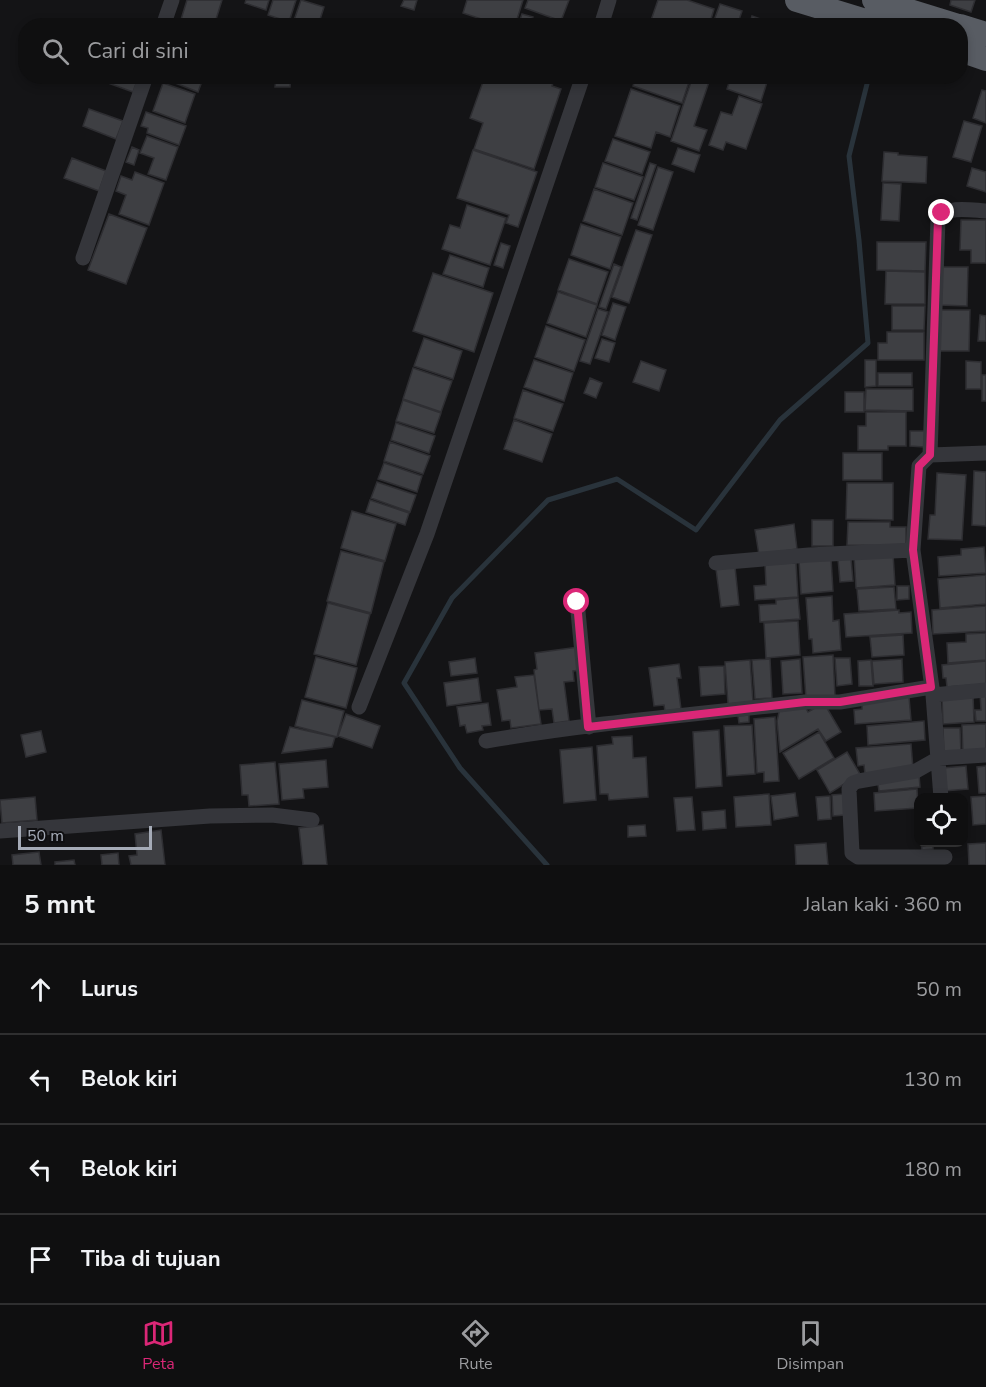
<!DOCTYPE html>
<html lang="id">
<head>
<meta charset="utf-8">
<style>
	body { margin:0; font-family:"Nunito Sans",sans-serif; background:#181819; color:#f1f3f6 }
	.controls { position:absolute; right:18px; bottom:18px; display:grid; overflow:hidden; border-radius:12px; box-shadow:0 3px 9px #0003 }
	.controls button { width:54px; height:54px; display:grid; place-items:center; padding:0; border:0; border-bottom:2px solid #2f2f30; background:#0f0f10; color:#f1f3f6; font:30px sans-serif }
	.scale { position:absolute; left:18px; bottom:15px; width:134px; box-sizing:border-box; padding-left:6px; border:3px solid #a5abb7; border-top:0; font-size:16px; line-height:21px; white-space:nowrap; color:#a5abb7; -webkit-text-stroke:4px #0f0f11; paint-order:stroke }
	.stop { position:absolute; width:18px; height:18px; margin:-14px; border:4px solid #db2777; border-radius:50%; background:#fff }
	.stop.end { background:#db2777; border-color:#fff; box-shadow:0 2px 6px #0008 }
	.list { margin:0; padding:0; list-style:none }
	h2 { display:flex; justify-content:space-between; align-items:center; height:78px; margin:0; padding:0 24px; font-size:26px }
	h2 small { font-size:20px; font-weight:400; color:#9b9c9f }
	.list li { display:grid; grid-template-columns:39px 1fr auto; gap:18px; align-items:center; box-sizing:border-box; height:90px; padding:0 24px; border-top:2px solid #2f2f30 }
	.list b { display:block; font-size:22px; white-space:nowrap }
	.list em { font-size:20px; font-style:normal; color:#9b9c9f }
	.icon { flex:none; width:33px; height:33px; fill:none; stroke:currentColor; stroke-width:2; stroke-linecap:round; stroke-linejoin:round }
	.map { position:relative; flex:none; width:986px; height:865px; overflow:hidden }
	.search { position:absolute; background:#0f0f10; box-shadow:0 3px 9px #0003; left:18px; right:18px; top:18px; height:66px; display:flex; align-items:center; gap:15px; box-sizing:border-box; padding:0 21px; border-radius:24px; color:#9b9c9f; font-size:22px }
	.sheet { height:438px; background:#0f0f10 }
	nav { display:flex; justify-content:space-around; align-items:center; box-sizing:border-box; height:84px; border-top:2px solid #2f2f30; background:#0f0f10; font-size:16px; color:#9b9c9f }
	nav a { display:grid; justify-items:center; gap:3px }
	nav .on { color:#db2777 }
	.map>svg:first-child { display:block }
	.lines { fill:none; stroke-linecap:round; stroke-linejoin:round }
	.stream { stroke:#29333b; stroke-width:5 }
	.building { fill:#3e3f43; stroke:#2e2e32; stroke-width:1.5 }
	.minor { stroke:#35363b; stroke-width:15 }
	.trunk { stroke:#585c63; stroke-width:24 }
	.route { stroke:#db2777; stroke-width:8 }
</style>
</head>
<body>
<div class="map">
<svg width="986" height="865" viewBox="0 0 986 865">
	<rect width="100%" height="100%" fill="#141416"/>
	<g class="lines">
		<path class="stream" d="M547 865 460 768 404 683 452 598 548 500 617 479 696 530 780 420 868 343 859 240 849 156 869 76"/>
	</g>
	<path class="building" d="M187 0H222L214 26H179Z
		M246 0H269L266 10 245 3Z
		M273 0H296L289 22 268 15Z
		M301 0 324 7 318 26H292Z
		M404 0H417L414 10 401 6Z
		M467 0H523L515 26H502L463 13Z
		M528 0H569L561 21 525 8Z
		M658 0H687L714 9 709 26H649Z
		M951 0H975L971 12 950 5Z
		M720 4 742 11 737 26H712Z
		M522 14 533 17 530 26H518Z
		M752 16 780 26H749Z
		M98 76H139L133 92 97 79Z
		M166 76H204L198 92 165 79Z
		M485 76 498 78 499 76H555L552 86 561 89 534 169 474 149 483 123 470 118Z
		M636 76H691L682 103 633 86Z
		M693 76H711L694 126 707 130 699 151 671 141Z
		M731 76H769L761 101 727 89Z
		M276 77 291 78 290 87H275Z
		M163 83 195 94 185 123 153 111Z
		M631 89 680 106 670 137 656 132 651 148 615 136Z
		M982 90 986 91V123L973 118Z
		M739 96 762 104 746 149 726 142 723 150 709 145 721 112 732 115Z
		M89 109 123 121 116 139 83 126Z
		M146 112 186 126 179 145 147 133 148 128 141 126Z
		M964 121 982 126 971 162 953 157Z
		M147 136 178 147 166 180 148 174 154 158 140 153Z
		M613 139 650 152 642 174 605 161Z
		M132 147 139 150 134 165 126 162Z
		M678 148 700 155 694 172 672 164Z
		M473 150 537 172 518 227 506 223 509 215 457 198Z
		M884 152 898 153V155L927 157 926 183 882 181Z
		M72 158 106 171 99 191 64 178Z
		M603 163 643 177 634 200 595 187Z
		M650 163 656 165 637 220 631 218Z
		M658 167 673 172 653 230 638 225Z
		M972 168 986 172V192L967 186Z
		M135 172 164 183 149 225 119 214 126 195 116 191 121 176 132 180Z
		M883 183 901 184 899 221 881 220Z
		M594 189 633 203 622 235 583 221Z
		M467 205 506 218 490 265 442 249 450 225 460 228Z
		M109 214 147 228 126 284 88 270Z
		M961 220H986V263H971V250H960Z
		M581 224 621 237 610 269 571 255Z
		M636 230 652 235 629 303 612 297Z
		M877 242H926L925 271 877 270Z
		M501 243 510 246 503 268 494 265Z
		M450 255 489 268 483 287 443 274Z
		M569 259 608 272 597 304 558 290Z
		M614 264 621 267 606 309 599 307Z
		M941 267H968L967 306 940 305Z
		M886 271 925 272V304H885Z
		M433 273 493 293 474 352 413 331Z
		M558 292 597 305 586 337 547 323Z
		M613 303 626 307 615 340 602 335Z
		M892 306H925L924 330H892Z
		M598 309 608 312 590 364 580 361Z
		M937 310H970L969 351H936Z
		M980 315 986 316V341H978Z
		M546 326 585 340 574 371 535 357Z
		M887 332H924V360H878V343H887Z
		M424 338 462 351 453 379 414 366Z
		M602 339 615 343 609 362 595 358Z
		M534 360 573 373 564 401 524 387Z
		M865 360H876V386L865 387Z
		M641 361 666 370 659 391 633 382Z
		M966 361 981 362V389H966Z
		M413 368 452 381 441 412 403 399Z
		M878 373H912V386H878Z
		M982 375H986V401H982Z
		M590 378 602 383 596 398 584 393Z
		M866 389H913V411L865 410Z
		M523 390 563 404 553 431 514 418Z
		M845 392H864V412H845Z
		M403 400 441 413 434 433 396 421Z
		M866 412H906V446H888V450H858V426H866Z
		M514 420 552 434 542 462 504 449Z
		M396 423 435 436 429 453 391 440Z
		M910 431H925L924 447 910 446Z
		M390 442 430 456 423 474 384 461Z
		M843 453H882V480H843Z
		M384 463 422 476 417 492 378 479Z
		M974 471 986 472V526L972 525Z
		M937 473 966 475 962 540 928 539 930 515H935Z
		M377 482 416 495 410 512 371 498Z
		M847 483H893V520L846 519Z
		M370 500 409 513 405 525 366 512Z
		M352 511 396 524 385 561 341 548Z
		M812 520H833V546H812Z
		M848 522H890V527H906V546L847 545Z
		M794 524 797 549 759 555 755 530Z
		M984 547 986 573 939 576 938 557 961 555V549Z
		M341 551 384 562 371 613 327 601Z
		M893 554 895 585 856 588 854 556Z
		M831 558 833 591 801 594 799 560Z
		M851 558 853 581 840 582 838 559Z
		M796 563 798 597 755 600 754 586 766 585 765 564Z
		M735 567 739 605 721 607 716 569Z
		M986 575V604L940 608 938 579Z
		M897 586H909V599L897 600Z
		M894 587 896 609 859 611 857 589Z
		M832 596 833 621 839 620 841 650 813 653 812 639H809L806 598Z
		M798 598 800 619 760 622 759 605 776 604V600Z
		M328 603 370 614 356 665 314 654Z
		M986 606V631L933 634 932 610Z
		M899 610V613L911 612 912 633 846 637 844 614Z
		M798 621 800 655 766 658 764 623Z
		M986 633V660L948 663 947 643 966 642V634Z
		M903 635 904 655 872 657 870 637Z
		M578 647 581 670 573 671 574 681 564 682 569 721 554 723 552 709 539 710 534 670 537 669 535 653Z
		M833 655 835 696 806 698 803 657Z
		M316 657 357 668 346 708 305 697Z
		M475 658 477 673 451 676 449 662Z
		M835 658H850L852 684 837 686Z
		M770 659 772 698 755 699 752 660Z
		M800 659 802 693 783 694 781 661Z
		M902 659 903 682 874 684 872 661Z
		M750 660 753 702 728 704 725 662Z
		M871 660 873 686H859L858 661Z
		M986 661V684L947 687 946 678H943L942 665Z
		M679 664 681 678H677L681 709 665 711 664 705 654 706 649 668Z
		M724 666 725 694 701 696 699 667Z
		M534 675 541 724 511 728 510 720 502 721 497 690 517 687 515 677Z
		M478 678 481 701 447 706 444 683Z
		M980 693H986V721H976L975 710H981Z
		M973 695 974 722 943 724 942 696Z
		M909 697 911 720 855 724 854 710 862 709V701Z
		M302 700 344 711 337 737 295 726Z
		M488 703 491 725 482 726 483 730 467 733 465 725 460 726 457 707Z
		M824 703 841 732 826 741 818 729 780 752 777 721 780 708 804 705 808 712Z
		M346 714 380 726 372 748 338 736Z
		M749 715V722L739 723 738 716Z
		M775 717 779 781 764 782V772L757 773 754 719Z
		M924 721 925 740 868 745 867 726Z
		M986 724V754L963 755 962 725Z
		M752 725 755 774 727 776 724 726Z
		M290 727 335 737 332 747 282 753Z
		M943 728H960L961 754 944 755Z
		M719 730 722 786 696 788 693 732Z
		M41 731 46 752 26 757 21 735Z
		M819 732 834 758 799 779 783 753Z
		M632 736 633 758 646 757 648 797 609 800 608 794H600L597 746 613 744 612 737Z
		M911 744 913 769 865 774 864 765 858 766 856 748Z
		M592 747 596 800 564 803 560 750Z
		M847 752 860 774 830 793 817 770Z
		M326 760 328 787 303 789 304 798 282 800 279 764Z
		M275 762 279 804 249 806 248 795H242L240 765Z
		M966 766 968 789 944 791 942 768Z
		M986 766V793H979L977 767Z
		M919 774 920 787 879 791 877 778Z
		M917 789 918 808 875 811 874 793Z
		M795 793 798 816 774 820 771 796Z
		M769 794 771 825 736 827 734 797Z
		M844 794 845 815 833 816 832 795Z
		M830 796 831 819 818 820 816 797Z
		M986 796V824L973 825 971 797Z
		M35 797 37 820 2 823 0 800Z
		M692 797 695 830 677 831 674 798Z
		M725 810 726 828 703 830 702 812Z
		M323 825 327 865H303L299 828Z
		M645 825 646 836 628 837V826Z
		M161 830 165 865H131L129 856 137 855 135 834Z
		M921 842H933V849L922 850Z
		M826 843 828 865H796L795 845Z
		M986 843V865H969L968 844Z
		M39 852 41 865H13L12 855Z
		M118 853 119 865H102L101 855Z
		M74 860 75 865H55V862Z"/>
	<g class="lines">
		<path class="minor" d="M163 26 172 0
			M601 26 609 0
			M83 258 146 76
			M930 455 938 219C948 205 970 210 986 211
			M716 563 809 555 913 550
			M577 601 589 727
			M933 695 986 690
			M359 707 427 534 583 76
			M486 741C591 723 699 714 805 702H840L931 687
			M941 798 933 695 913 550 919 466 930 455 986 453
			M0 831 210 816 272 815 312 820
			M945 857H858L852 853 849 789 853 783 859 781 916 771 939 758 986 755"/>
		<path class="trunk" d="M797 0 882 26
			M874 0 958 26
			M960 26 986 34
			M960 50 986 59"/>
	</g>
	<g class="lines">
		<path class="route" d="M577 602 588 727 805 702H840L931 687 913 550 919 466 930 455 938 219 942 213"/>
	</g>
</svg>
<div class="controls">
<button><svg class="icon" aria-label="locate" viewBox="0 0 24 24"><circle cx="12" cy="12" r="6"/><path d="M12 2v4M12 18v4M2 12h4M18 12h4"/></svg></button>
</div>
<div class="scale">50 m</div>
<div class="stop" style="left:577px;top:602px"></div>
<div class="stop end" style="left:942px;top:213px"></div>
<div class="search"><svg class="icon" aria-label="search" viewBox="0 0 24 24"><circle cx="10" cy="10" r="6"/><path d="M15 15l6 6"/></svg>Cari di sini</div>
</div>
<section class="sheet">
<h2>5 mnt<small>Jalan kaki · 360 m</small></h2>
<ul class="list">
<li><svg class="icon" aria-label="ahead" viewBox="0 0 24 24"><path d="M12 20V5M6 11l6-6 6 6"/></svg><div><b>Lurus</b></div><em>50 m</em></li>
<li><svg class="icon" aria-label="left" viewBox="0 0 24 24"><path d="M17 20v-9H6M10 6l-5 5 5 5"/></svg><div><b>Belok kiri</b></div><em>130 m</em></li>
<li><svg class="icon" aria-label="left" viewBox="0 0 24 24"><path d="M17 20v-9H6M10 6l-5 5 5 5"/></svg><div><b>Belok kiri</b></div><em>180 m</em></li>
<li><svg class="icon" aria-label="arrive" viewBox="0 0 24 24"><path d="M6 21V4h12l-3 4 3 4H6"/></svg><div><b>Tiba di tujuan</b></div></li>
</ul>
</section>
<nav>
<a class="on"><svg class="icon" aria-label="map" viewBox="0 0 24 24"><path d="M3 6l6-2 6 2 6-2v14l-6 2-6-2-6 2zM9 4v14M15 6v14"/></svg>Peta</a>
<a><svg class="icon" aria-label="directions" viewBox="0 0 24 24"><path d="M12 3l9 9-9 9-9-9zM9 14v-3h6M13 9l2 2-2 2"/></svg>Rute</a>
<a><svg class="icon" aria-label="saved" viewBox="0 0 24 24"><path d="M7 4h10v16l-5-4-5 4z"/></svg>Disimpan</a>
</nav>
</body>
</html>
